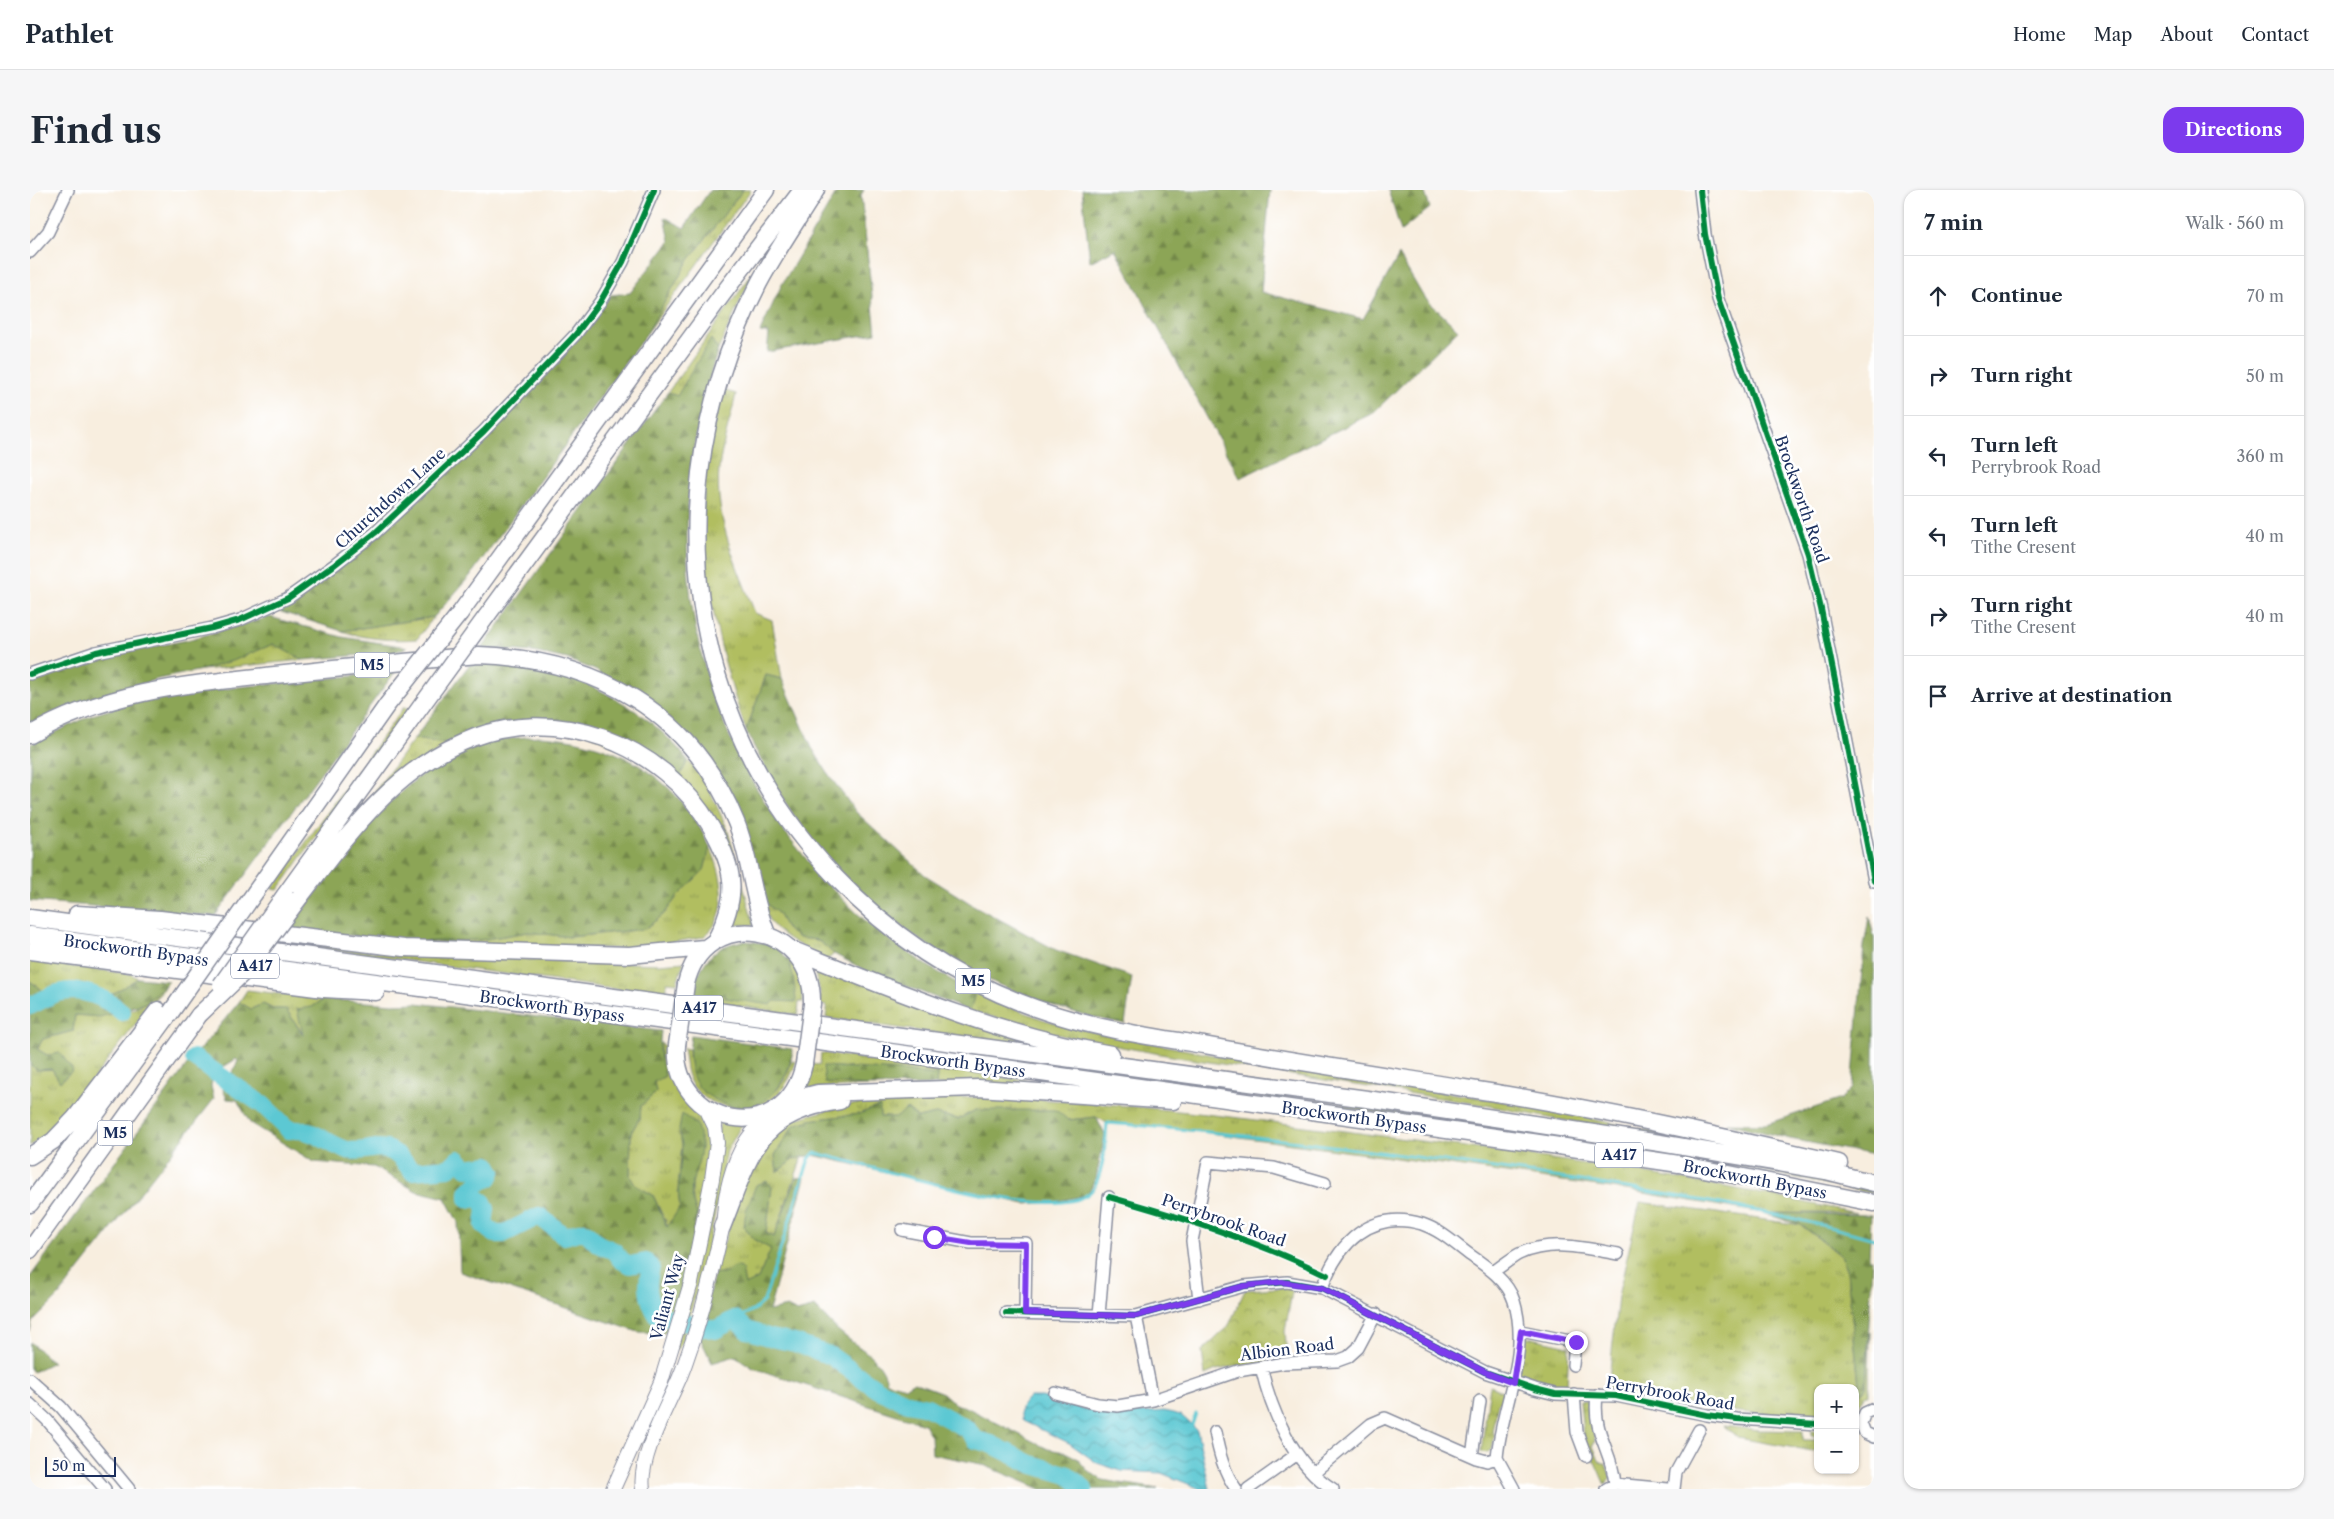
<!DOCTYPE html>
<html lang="en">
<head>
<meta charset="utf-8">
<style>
	body { margin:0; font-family:"Libre Caslon Text",serif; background:#f6f6f7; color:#1f2937 }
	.controls { position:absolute; right:15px; bottom:15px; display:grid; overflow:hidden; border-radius:10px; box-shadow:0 1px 4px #0004 }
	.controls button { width:45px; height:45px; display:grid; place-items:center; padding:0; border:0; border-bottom:1px solid #e0e1e3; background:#fff; color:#1f2937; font:25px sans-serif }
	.scale { position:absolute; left:15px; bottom:12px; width:71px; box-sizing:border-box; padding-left:5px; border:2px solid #1b2f5e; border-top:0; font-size:14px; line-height:18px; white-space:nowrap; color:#1b2f5e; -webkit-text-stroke:4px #fff; paint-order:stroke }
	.stop { position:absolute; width:15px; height:15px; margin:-11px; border:4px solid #7c3aed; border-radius:50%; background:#fff }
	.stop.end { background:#7c3aed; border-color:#fff; box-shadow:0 1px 5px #0008 }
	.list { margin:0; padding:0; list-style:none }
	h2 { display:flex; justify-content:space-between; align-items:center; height:65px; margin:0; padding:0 20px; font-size:21px }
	h2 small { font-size:16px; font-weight:400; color:#747a83 }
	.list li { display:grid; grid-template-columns:32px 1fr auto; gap:15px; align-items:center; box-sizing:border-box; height:80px; padding:0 20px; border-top:1px solid #e0e1e3 }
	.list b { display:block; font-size:19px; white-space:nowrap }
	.list p { margin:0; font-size:16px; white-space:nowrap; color:#747a83 }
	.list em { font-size:16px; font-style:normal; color:#747a83 }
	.icon { flex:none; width:28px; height:28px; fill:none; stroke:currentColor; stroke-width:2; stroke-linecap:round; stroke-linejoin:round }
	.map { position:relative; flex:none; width:1844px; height:1299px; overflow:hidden; border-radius:15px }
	header { display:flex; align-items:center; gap:30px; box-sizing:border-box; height:70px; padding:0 25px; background:#fff; border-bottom:1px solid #e0e1e3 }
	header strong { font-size:24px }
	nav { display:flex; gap:28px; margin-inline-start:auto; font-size:18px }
	.intro { display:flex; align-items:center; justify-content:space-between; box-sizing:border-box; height:120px; padding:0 30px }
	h1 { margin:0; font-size:35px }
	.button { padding:12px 22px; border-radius:15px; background:#7c3aed; color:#fff; font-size:18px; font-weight:700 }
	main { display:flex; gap:30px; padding:0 30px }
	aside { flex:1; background:#fff; border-radius:15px; box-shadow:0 1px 4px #0004 }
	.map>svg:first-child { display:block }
	.grass { fill:url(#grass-tufts); stroke:#66765f }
	.forest { fill:url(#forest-firs); stroke:#546a5a }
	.park { fill:url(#park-crowns); stroke:#66765f }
	.water { fill:url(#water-waves); stroke:#3c7c98 }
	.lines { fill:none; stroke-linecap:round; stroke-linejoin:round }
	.stream { stroke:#5cc8d3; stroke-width:3 }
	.river { stroke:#5cc8d3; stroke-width:18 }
	.minor-casing { stroke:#8a8e9e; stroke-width:14 }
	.major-casing { stroke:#8a8e9e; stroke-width:16 }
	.highway-casing { stroke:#8a8e9e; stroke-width:19 }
	.minor { stroke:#fff; stroke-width:11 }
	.major { stroke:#fff; stroke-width:14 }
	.highway { stroke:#fff; stroke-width:16 }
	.highway-bridge-casing { stroke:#8a8e9e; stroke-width:19; stroke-linecap:butt }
	.highway-bridge { stroke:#fff; stroke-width:16 }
	.cycleway-casing { stroke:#fff; stroke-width:9 }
	.cycleway { stroke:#00873e; stroke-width:6 }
	.route { stroke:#7c3aed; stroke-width:6 }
	.labels { text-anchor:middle; stroke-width:5; stroke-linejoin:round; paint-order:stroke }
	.shield { fill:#fff; stroke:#5f6d8e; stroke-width:1 }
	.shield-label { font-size:15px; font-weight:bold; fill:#1b2f5e }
	.street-label { font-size:16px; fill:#1b2f5e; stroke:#fff }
</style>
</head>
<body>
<header>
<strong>Pathlet</strong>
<nav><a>Home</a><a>Map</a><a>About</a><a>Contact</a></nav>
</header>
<div class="intro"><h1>Find us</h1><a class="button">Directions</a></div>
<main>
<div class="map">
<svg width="1844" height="1299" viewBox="0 0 1844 1299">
	<defs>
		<pattern id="grass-tufts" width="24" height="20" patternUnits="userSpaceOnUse" patternTransform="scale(1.25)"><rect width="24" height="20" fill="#b1be60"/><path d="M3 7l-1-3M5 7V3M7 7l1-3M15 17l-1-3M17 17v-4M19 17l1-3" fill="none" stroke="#8f9b52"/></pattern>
		<pattern id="forest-firs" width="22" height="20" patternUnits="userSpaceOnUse" patternTransform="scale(1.25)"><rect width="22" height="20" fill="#8ca556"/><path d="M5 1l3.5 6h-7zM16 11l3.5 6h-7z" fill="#72874a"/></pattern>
		<pattern id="park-crowns" width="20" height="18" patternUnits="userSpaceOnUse" patternTransform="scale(1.25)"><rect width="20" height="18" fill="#b1be60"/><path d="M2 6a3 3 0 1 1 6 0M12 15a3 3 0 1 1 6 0" fill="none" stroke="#8f9b52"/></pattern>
		<pattern id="water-waves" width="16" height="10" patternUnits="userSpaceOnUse" patternTransform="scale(1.25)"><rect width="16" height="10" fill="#5cc8d3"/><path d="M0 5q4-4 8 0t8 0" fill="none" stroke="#4ba3ae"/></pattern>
	</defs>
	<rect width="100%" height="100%" fill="#fff"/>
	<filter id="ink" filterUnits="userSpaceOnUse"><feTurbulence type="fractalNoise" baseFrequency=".02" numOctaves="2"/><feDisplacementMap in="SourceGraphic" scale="10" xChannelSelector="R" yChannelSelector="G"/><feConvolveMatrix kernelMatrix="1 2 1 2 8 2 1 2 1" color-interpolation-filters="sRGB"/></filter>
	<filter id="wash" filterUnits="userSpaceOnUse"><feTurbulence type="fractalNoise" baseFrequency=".0096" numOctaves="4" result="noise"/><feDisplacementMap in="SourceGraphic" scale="20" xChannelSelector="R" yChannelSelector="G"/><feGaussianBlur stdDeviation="1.12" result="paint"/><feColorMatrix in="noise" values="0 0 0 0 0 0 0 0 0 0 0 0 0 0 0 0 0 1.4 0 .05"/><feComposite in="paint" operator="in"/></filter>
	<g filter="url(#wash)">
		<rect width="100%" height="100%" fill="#f8eedf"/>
		<path class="grass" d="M713 0H721L617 143 658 71Z
			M724 81 688 160 681 149 647 207 638 202Z
			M693 200 706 204C701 228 692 254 689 279 684 329 708 378 725 423L742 430 752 489 736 485 716 541C686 453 665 361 677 267 680 245 688 222 693 200Z
			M404 427 387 449C362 451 336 449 312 441Z
			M243 454 273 470 172 480 205 470Z
			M373 518H379L248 700 242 699Z
			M384 549 418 554 336 613Z
			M658 570 678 597 697 638 724 735H701L706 703 649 588Z
			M680 657C693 684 702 727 673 747L603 759 379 752 450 750 498 742 540 747 615 739 634 724 647 707 674 680Z
			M733 711 748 723 757 740 769 748 788 750 804 764 797 770C779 759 751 749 739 730 736 725 735 717 733 711Z
			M250 751 373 765 629 774 654 772 647 793 637 792 636 806 248 753Z
			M236 767 634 822 633 826 234 770Z
			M758 768 771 786 773 812H769L768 825 665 809V804L694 805Z
			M0 771 101 784 108 788 81 805C54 794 44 793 16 803L0 791Z
			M783 775 1049 863 796 828 797 816 790 815V802Z
			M139 791 43 915 22 939 0 956V874L6 880 22 879 30 892 17 865 7 859 13 849 43 841 45 825C68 827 94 826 115 813 123 807 131 798 139 791Z
			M217 800 294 809 282 817 275 847 256 819H243L233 814 221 819 209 812Z
			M945 803 1012 829 1049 839 1199 868 1503 916 1650 948 1524 929 1460 916 1147 867 1042 848 940 821Z
			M794 843 1609 956 1840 1000V1003L1754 985 1601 958 793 846Z
			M630 853 637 857C636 876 645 902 659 915 671 926 677 932 681 948L663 1053V1038L667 1024C657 1000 664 981 671 957L652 955 648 1001 650 1017 638 1037 623 1005 605 995 600 987 601 943 610 927 611 916 626 902 624 892 635 886 630 873Z
			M653 858 659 859V870L671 900 694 914 734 911 746 901 754 891 762 871 766 872C755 908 728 928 690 915 677 911 664 902 659 889 655 880 655 868 653 858Z
			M791 863 1039 896 906 895 907 885 793 876 837 896 772 899 779 885 781 874 790 875Z
			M911 907C1040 906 1170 923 1299 939 1420 955 1541 970 1662 991 1717 1000 1771 1012 1826 1023H1733L1596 1000 1441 978 1172 942 1077 933 1066 927 1038 930 946 920 928 929 906 924 888 928 850 927 849 916 829 924 780 930 764 935 745 965 747 982 764 969 772 967 744 1047 736 1043 742 997 714 1036 723 1049 741 1059 728 1089 714 1096 696 1082 684 1084 714 990 745 941 765 929 816 915Z
			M690 932 712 934 697 961 676 1069 652 1153 645 1161Z
			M1610 1012 1771 1035 1810 1065 1817 1081 1830 1204 1836 1197 1840 1142 1839 1205H1836L1825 1219V1198H1788V1226C1752 1225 1715 1224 1680 1218 1646 1211 1613 1203 1578 1198L1588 1106Z
			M1493 1146 1539 1156 1537 1196 1513 1194 1487 1185Z
			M1460 1196 1473 1201 1472 1211 1468 1213 1462 1241 1465 1245 1462 1260 1457 1263 1451 1262Z
			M1550 1211H1558L1565 1251 1563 1256 1570 1272 1576 1274 1581 1288 1575 1295 1553 1245Z
			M1694 1236 1729 1240 1773 1241V1250H1786V1247L1781 1246V1241H1788V1262L1708 1248Z"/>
		<path class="forest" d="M680 0H713L658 71 617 143 440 386 404 427 312 441 248 421 368 329 396 303 539 159 565 129 580 105 600 103 640 51 635 27 654 38Z
			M808 0H834L831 5 846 143 737 162 739 143 730 142 751 96Z
			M1052 0H1240L1231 102 1333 129 1369 65 1393 106 1428 140 1343 223 1210 288 1085 59 1060 72Z
			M1358 0H1394L1400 18 1371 41Z
			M681 149 688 160C633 330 649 494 755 642 783 679 815 716 852 744 881 766 913 786 945 803L940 821 837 781 804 764 788 750 769 748 757 740 748 723 733 711 677 566 567 481 537 469 503 462 452 458 638 202 647 206Z
			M240 427 312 447 377 457 365 462 273 470 243 454 205 470 172 480 128 489 60 509 0 537V489L72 467 157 450Z
			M468 472C542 481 610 510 658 570L649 588 542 535 418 554 384 549 439 475Z
			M365 482 185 726 0 711 1 554 62 525 112 510 209 497Z
			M736 485 752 489 782 558 799 585 826 622 895 685 943 715 1026 760 1102 787 1095 834C994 815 905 772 830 701 820 692 808 683 799 672 765 633 739 587 716 541Z
			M509 546C585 550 647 586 680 657L674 680 647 707 634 724 615 739 540 747 498 742 450 750 379 752 260 739C301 681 366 586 434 560 459 550 482 548 509 546Z
			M1839 727 1844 747V965L1760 949 1697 933 1736 934 1811 909 1822 898 1834 756Z
			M715 751C760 753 763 774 766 812L744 811 741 815 695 808 694 805 665 804 666 797 663 795C676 768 684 755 715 751Z
			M108 788 139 791 115 813 70 827 45 825 43 841 13 849 7 859 17 865 30 863 43 880 30 892 22 879 6 880 0 874V791L16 803C44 793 54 793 81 805Z
			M294 809 363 814 386 813 631 841 629 861 635 886 624 892 626 902 611 916 610 927 601 943 600 986 605 995 623 1005 637 1037 650 1017 648 1001 652 955 649 940 652 924 667 935C668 942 672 951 671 958 668 986 654 993 667 1024L663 1038V1053L647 1118H644L635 1143 608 1142 430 1082 428 1032 415 1008 386 1001 344 977 284 972 220 933 207 910 197 909 193 900 208 871 206 869 190 879 181 877 178 881 183 886 181 896 184 909 28 1107 2 1133 0 1142V1087L154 879 209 812 221 819 233 814 243 819H256L273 845 267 819 282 817Z
			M661 845 763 859C758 896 731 931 690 912 681 908 671 902 666 893 658 879 659 861 661 845Z
			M793 876 872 881 907 885 906 895 837 896 795 893Z
			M850 916V927H867L877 919 888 928 906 924 928 929 946 920H1026L1038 930 1066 927 1075 945 1066 988 1057 1005 1024 1012 995 1014 783 965 764 969 747 982 745 965 764 935 779 930 829 924Z
			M775 987 739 1121 757 1117 767 1122 785 1117C795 1127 804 1138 816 1147 833 1161 852 1169 857 1192L876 1197 884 1192 913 1203 925 1214 936 1217 1018 1259 1035 1262 1047 1268 1057 1280 1072 1290 1128 1299H1011L951 1274 902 1264 901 1246 894 1234 723 1178 705 1166 682 1173 669 1146 684 1084 696 1082 707 1076 712 1079 715 1095 728 1089 741 1059 723 1049 714 1036 716 1021 726 995 737 991 742 997 736 1043 744 1047 766 988Z
			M1733 1023 1841 1025 1839 1069H1842L1836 1197 1830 1204 1817 1081 1810 1064 1771 1035Z
			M0 1152 23 1172 3 1182 0 1178Z"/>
		<path class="park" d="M1263 1097 1255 1141 1257 1167 1186 1180 1175 1185 1172 1161 1198 1137 1215 1100Z"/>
		<path class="water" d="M999 1207H1012L1079 1225 1134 1221 1151 1225 1167 1240 1180 1299H1171L1131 1283 1091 1281 1067 1273 1039 1253 993 1231C988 1220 991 1215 999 1207Z"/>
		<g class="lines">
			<path class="stream" d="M705 1129 724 1120 734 1111 779 969 784 963C837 973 1016 1035 1058 1004 1073 994 1076 950 1077 933 1225 944 1372 964 1518 986 1626 1002 1739 1019 1844 1049
				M1162 1235 1166 1223"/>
			<path class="river" d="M0 816C9 812 18 806 28 803 51 796 76 808 92 822
				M164 868 233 915 259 940C285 938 294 953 317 960 333 964 348 953 363 962 370 966 377 975 382 981L419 978 428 969 437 978 458 975 462 982 459 988 448 993 438 1002V1009L447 1008 453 1012 456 1019 454 1035 465 1044H473L509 1026 535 1046 548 1042H556L568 1054 584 1061 591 1070 600 1075 616 1072 621 1077C616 1095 617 1108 627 1125L685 1140 705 1129 717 1140 741 1148 765 1153 801 1166 847 1199 878 1213 897 1217 937 1239 946 1250 961 1254 1001 1274 1038 1285 1054 1299"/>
		</g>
	</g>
	<g filter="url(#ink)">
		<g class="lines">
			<g class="minor-casing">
				<path id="minor" d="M1670 0 1675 44 1688 109 1778 364 1791 419 1844 691
					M0 62 18 42 38 0
					M0 484 66 462 182 438 210 430 258 408 303 376 345 343 454 241 546 144 570 112 593 72 624 0
					M872 1040 941 1053H996L995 1123
					M1464 1081C1472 1076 1480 1069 1489 1064 1521 1049 1556 1058 1588 1064
					M1292 1098C1308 1053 1341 1019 1392 1034 1410 1040 1425 1054 1440 1065 1456 1076 1478 1091 1484 1111 1501 1165 1471 1215 1467 1268L1484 1299
					M1169 1109 1162 1051 1178 972 1244 978 1295 993
					M976 1123 1106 1126 1214 1096 1257 1092 1292 1098 1455 1182 1505 1199 1525 1204 1586 1206 1677 1225 1707 1229 1788 1234
					M1069 1125 1079 1007
					M1106 1126 1123 1210
					M1491 1141 1545 1152 1543 1175
					M1231 1177C1241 1220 1263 1275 1303 1299
					M0 1189 31 1217 99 1299
					M1025 1203 1068 1214 1088 1216 1123 1210 1208 1181 1254 1173 1307 1171 1318 1167 1328 1158 1346 1124
					M1544 1204 1547 1242 1556 1266
					M1567 1205C1562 1245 1582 1259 1585 1294
					M0 1214 17 1230 75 1299
					M1844 1219 1835 1223 1831 1233 1835 1243 1844 1247
					M1185 1242C1189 1263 1194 1282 1206 1299
					M1442 1266 1450 1211
					M1284 1282 1341 1234 1355 1228 1446 1268 1457 1271 1467 1268
					M1218 1299 1266 1265
					M1576 1299 1585 1294 1638 1299
					M1644 1299 1646 1282 1669 1240"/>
			</g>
			<g class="major-casing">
				<path id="major" d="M583 1299 631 1192 661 1093 682 989 687 953 685 937 675 916
					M613 1299C608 1269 637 1217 649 1189 654 1178 657 1167 661 1156 674 1118 683 1079 692 1039 695 1027 694 1014 697 1002 704 969 715 946 740 924"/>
			</g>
			<g class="highway-casing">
				<path id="highway" d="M786 0C767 31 746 61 729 93 667 214 648 349 686 481 732 636 853 764 1005 818 1060 838 1117 846 1174 855 1260 871 1347 884 1434 898 1560 917 1685 945 1809 973
					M430 423 736 0
					M456 427 692 105 772 0
					M0 545C75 501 160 494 245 485 313 478 381 471 449 465 566 469 661 521 706 632 721 669 722 710 738 746
					M226 701 357 515
					M255 705 392 515
					M270 707C316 647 361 583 433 552 524 511 633 553 681 637 706 680 709 707 685 751
					M47 724 130 729 374 758 599 765 674 758
					M0 728 1337 909 1630 953 1796 981 1844 993
					M0 745 818 856 1502 952 1649 974 1844 1013
					M763 760C868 802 970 845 1081 864
					M0 761 294 799 346 802
					M656 794C674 715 784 731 782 814
					M647 855C641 935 755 962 774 874
					M756 911 788 903 948 898 1143 911
					M0 966 23 951 45 928 128 820
					M0 1014 141 822
					M692 1037C720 967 725 923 810 911
					M0 1060 169 825"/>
			</g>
			<use href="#minor" class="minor"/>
			<use href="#major" class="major"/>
			<use href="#highway" class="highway"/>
			<g class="highway-bridge-casing">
				<path id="highway-bridge" d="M357 515 430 423
					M392 515 456 427
					M191 795 255 705
					M141 822 226 701
					M169 825 214 782 270 707
					M647 855 656 794
					M774 874 782 814"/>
			</g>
			<use href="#highway-bridge" class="highway-bridge"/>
			<g class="cycleway-casing">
				<path id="cycleway" d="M1670 0 1675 44 1688 109 1778 364 1791 419 1844 691
					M0 484 66 462 182 438 210 430 258 408 303 376 345 343 454 241 546 144 570 112 593 72 624 0
					M1079 1007C1154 1028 1227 1051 1297 1085
					M976 1123 1106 1126 1214 1096 1257 1092 1292 1098 1455 1182 1505 1199 1525 1204 1586 1206 1677 1225 1707 1229 1788 1234"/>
			</g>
			<use href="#cycleway" class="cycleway"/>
		</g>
	</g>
	<g class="lines" filter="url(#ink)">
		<path class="route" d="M904 1047 941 1053 996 1054 995 1123 1106 1126 1214 1096 1252 1092 1292 1098 1455 1182 1483 1193 1491 1141 1546 1152"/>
	</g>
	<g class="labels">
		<g class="shield">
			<rect x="324.5" y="462.5" width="35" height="25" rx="4"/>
			<rect x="201" y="763.5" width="48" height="25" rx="4"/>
			<rect x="925.5" y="778.5" width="35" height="25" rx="4"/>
			<rect x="645" y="805.5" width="48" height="25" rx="4"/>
			<rect x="67.5" y="930.5" width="35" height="25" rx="4"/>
			<rect x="1565" y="952.5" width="48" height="25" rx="4"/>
		</g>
		<g class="shield-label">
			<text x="342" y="480">M5</text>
			<text x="225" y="781">A417</text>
			<text x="943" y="796">M5</text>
			<text x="669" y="823">A417</text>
			<text x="85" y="948">M5</text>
			<text x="1589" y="970">A417</text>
		</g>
		<g class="street-label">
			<text transform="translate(360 308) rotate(-42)" y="6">Churchdown Lane</text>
			<text transform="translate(1772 309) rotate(71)" y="6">Brockworth Road</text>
			<text transform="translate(106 760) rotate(8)" y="6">Brockworth Bypass</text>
			<text transform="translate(522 816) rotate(8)" y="6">Brockworth Bypass</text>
			<text transform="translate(923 871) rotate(8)" y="6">Brockworth Bypass</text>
			<text transform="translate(1324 927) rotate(8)" y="6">Brockworth Bypass</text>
			<text transform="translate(1725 989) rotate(11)" y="6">Brockworth Bypass</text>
			<text transform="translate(1194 1030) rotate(19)" y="6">Perrybrook Road</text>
			<text transform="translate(637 1107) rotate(-75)" y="6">Valiant Way</text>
			<text transform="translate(1257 1159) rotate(-7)" y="6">Albion Road</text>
			<text transform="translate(1640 1203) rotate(10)" y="6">Perrybrook Road</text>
		</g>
	</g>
</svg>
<div class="controls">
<button>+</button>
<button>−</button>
</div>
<div class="scale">50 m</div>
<div class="stop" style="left:904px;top:1047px"></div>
<div class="stop end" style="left:1546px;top:1152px"></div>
</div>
<aside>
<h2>7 min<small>Walk · 560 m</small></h2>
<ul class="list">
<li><svg class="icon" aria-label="ahead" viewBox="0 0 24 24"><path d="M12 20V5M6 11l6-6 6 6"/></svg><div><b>Continue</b></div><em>70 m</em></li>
<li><svg class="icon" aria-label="right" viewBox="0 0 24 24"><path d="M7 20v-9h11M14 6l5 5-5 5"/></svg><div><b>Turn right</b></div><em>50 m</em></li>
<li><svg class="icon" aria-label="left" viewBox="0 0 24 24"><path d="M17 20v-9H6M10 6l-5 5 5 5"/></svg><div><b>Turn left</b><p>Perrybrook Road</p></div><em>360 m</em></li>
<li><svg class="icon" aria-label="left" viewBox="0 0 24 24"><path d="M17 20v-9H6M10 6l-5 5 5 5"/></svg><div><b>Turn left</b><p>Tithe Cresent</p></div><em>40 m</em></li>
<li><svg class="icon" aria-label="right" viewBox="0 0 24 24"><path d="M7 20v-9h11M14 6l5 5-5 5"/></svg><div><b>Turn right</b><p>Tithe Cresent</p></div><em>40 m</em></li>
<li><svg class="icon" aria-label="arrive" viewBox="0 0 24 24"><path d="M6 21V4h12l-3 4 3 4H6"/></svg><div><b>Arrive at destination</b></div></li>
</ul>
</aside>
</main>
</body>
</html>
